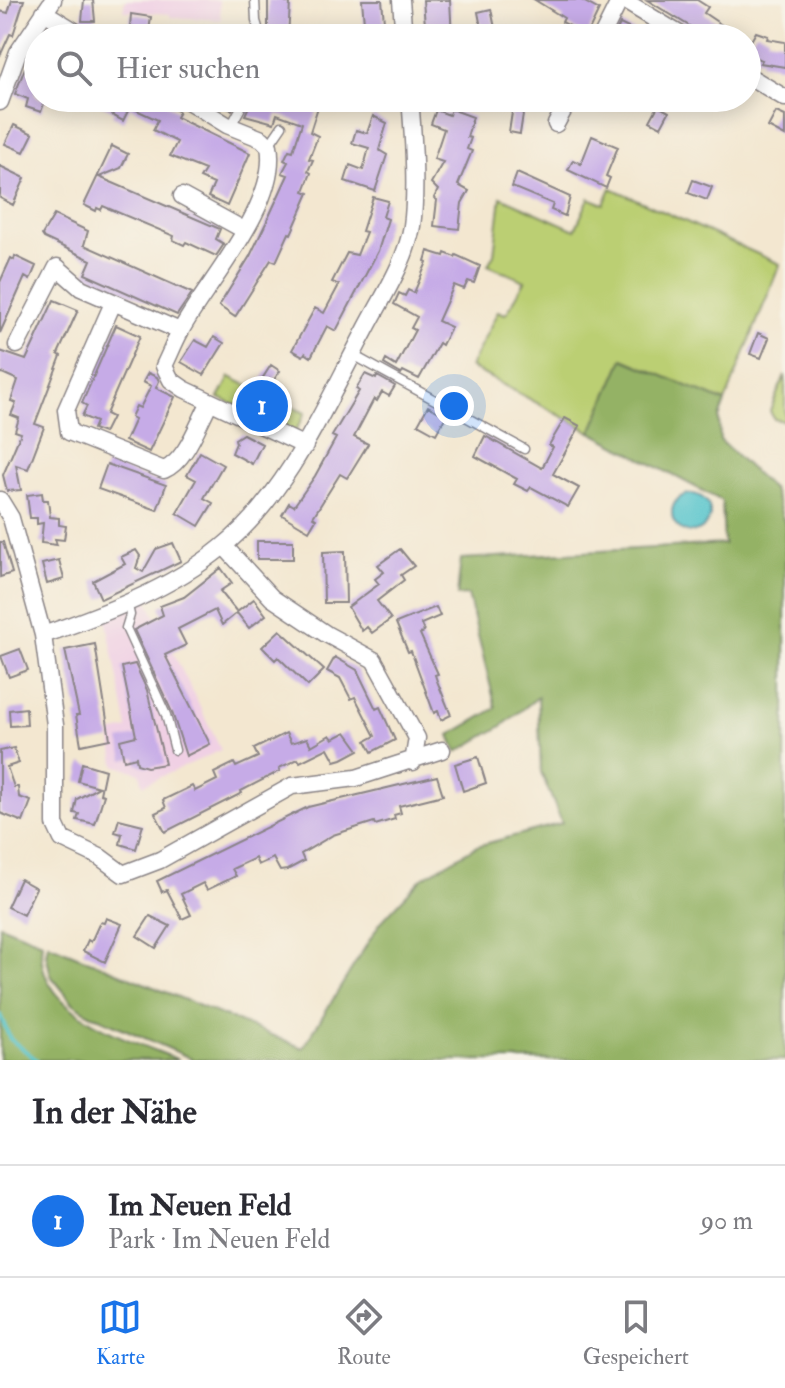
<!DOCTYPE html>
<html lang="de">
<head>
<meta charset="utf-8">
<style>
	body { margin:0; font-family:"IM FELL Double Pica",serif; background:#f7f7f7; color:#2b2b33 }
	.you { position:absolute; left:454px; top:406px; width:28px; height:28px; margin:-20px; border:6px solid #fff; border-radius:50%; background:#1a73e8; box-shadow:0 0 0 12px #1a73e833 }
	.badge { display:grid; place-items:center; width:52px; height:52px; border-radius:50%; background:#1a73e8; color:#fff; font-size:26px; font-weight:700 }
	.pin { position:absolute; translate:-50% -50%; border:4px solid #fff; box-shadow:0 2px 8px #0006 }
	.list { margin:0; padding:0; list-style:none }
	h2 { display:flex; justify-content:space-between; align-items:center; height:104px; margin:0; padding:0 32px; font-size:34px }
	h2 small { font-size:26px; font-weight:400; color:#7c7c81 }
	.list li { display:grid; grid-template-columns:52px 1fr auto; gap:24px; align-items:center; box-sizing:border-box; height:112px; padding:0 32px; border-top:2px solid #e1e1e2 }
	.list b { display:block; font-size:30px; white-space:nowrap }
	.list p { margin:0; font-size:26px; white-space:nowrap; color:#7c7c81 }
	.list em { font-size:26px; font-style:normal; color:#7c7c81 }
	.icon { flex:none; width:44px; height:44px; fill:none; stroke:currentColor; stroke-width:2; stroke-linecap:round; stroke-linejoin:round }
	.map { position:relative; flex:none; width:785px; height:1060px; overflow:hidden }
	.search { position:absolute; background:#fff; box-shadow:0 4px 20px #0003; left:24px; right:24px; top:24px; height:88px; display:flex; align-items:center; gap:20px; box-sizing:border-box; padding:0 28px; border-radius:44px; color:#7c7c81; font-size:30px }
	.sheet { height:216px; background:#fff }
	nav { display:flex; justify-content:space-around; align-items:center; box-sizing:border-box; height:112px; border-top:2px solid #e1e1e2; background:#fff; font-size:22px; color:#7c7c81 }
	nav a { display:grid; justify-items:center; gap:4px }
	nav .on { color:#1a73e8 }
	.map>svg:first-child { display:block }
	.built { fill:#f0d0e4 }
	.green { fill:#bbcf73; stroke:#6e7857; stroke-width:2 }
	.forest { fill:#94b265; stroke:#5b6a50; stroke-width:2 }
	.water { fill:#57c5cc; stroke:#3c7484; stroke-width:2 }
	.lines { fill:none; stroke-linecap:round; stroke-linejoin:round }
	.stream { stroke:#57c5cc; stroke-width:4 }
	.building { fill:#c6abe7 }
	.lane-casing { stroke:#8a8486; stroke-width:11 }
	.street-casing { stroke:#8a8486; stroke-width:19 }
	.lane { stroke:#fff; stroke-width:8 }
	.street { stroke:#fff; stroke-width:16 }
</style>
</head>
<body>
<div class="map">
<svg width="785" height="1060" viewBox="0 0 785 1060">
	<rect width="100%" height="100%" fill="#f7f3e8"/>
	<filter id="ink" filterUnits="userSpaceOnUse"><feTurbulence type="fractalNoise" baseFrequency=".0125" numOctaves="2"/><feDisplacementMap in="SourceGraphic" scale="16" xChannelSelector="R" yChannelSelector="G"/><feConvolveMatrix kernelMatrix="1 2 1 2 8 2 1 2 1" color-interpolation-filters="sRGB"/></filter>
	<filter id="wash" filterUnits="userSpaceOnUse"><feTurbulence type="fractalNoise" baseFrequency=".006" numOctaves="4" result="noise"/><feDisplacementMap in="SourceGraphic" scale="32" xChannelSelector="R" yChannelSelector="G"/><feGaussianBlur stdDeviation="1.8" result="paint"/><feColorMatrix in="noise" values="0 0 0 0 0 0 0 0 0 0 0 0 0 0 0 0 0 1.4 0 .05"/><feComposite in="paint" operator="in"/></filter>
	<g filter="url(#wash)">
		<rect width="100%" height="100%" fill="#f3e7d0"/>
		<path class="built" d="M125 0H219L221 20 170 17V14L123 11Z
			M147 599 221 750 143 785 140 773 115 765 111 733 128 729 106 618Z"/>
		<path class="green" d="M611 188 780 264 725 402 623 359 591 432 470 367 498 311 505 314 508 311 525 281 488 265 494 254 501 197 575 230 589 198 604 204Z
			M785 375V421L774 419 770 411Z
			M230 377 305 413 295 432 219 398Z"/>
		<path class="forest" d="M623 359 725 402 719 418 720 440 773 490 785 524V1060H195L90 1014 74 1004 51 976 46 954 48 944 303 1048 380 923 422 878 477 846 562 823 541 772 538 697 502 726 457 752 450 735 496 708 468 595 457 596 461 559 724 544 722 501 591 432Z
			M0 925 42 942C32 1013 128 1038 179 1060H0Z"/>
		<path class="water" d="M672 513a19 19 0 1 1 38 0a19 19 0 1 1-38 0Z"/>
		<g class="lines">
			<path class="stream" d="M0 1015 10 1039 37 1060"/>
		</g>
		<g id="blocks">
			<path class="building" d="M12 0H24L13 35 10 34 0 56V11L8 13Z
				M84 0H93L95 21H82Z
				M268 0H286V3H290L288 38H268Z
				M362 0H382L385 32 365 34Z
				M423 0H450L452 38H426Z
				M535 0H581L599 10 587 35 562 22 564 18Z
				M647 0H697L708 7 704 13 741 38H709Z
				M491 9 497 38H483L478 12Z
				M131 14 151 17 149 31 130 27Z
				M620 24 649 38H613Z
				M756 32 768 36 767 39 785 42V67L760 63 762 60 747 55V48Z
				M25 68 38 73 35 80 38 84 34 94 38 98H46L41 112 26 107 28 99 15 94Z
				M87 98H156L179 112 176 117 250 153 227 206 208 197 214 184 200 178 205 170 170 156 177 142 153 130 158 120 130 107 123 121 112 115 114 111Z
				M204 98H238L232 110Z
				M253 98H291L318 107 310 132 318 136 309 159 313 160 308 171 311 173 304 191 309 193 291 234 289 233 276 262 271 260 235 317 219 306 250 256 266 223 288 175 282 173 288 162 284 160 289 150 293 151 302 123 277 114 274 123 245 115Z
				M513 106 524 108 520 134 509 132Z
				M658 106 669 112 661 127 650 121Z
				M451 109 473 117 467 137 471 138 467 149 472 151 458 185 469 191 462 203 459 229 434 226 437 200 434 198 438 190 431 183 443 162 434 159 444 129 431 124 436 110 449 115Z
				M776 112 785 116V136L768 127Z
				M373 116 387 123 379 150 387 155 375 191 345 181 350 165 363 170 369 148 352 143 356 130 367 133Z
				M14 125 33 134 24 152 5 144Z
				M592 136 618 147 606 176 610 178 606 188 568 170 573 160 581 164Z
				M112 146 128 154 121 168 99 177 220 229 216 239 224 244 216 256 186 242 184 245 173 240 174 236 103 206 101 210 97 208 96 211 84 205Z
				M0 166 25 178 13 205 0 198Z
				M517 173 570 197 565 216 551 210 553 204 512 187Z
				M693 180 712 187 707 200 688 193Z
				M373 197 388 201 383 217 388 219 378 251 336 331 327 326 311 357 305 353 303 356 292 350 315 308 324 313 339 285 332 282 347 253 357 255 366 232 362 231Z
				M54 215 88 231 84 245 192 293 177 315 85 274 91 260 44 238 42 235Z
				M428 251 444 256 445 253 455 257 456 255 480 266 474 283 468 281 464 289 454 285 438 321 451 327 442 345 439 343 419 379 403 371 401 374 384 364 386 360 396 366 415 330 411 328 417 317 394 304 399 293 405 296 408 290 414 293 427 262 425 261Z
				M15 256 36 266 30 280 25 277 0 333V282L11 258 14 260Z
				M54 300 78 310 58 354 61 356 35 424 44 427 28 469 16 465 21 490 7 491 3 475 21 433 15 431 19 418 11 415 16 403 11 401 18 380 0 372V351L26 360Z
				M116 325 140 336 106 414 112 417 104 433 93 429 96 422 82 416 87 406 82 403Z
				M758 333 769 338 761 358 750 354Z
				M214 337 224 343 204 375 181 362 195 340 208 347Z
				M271 365 280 371 271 384 276 388 270 396 255 390Z
				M148 373 157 377 159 381 156 388 175 397 149 452 125 441 135 419 131 417 136 406 140 408 151 386 143 382Z
				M365 374 376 379 377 376 395 386 389 396 382 392 377 401 374 399 354 437 368 444 347 478 340 474 313 517 316 519 309 531 282 515 289 503 294 506 315 476 336 438 332 436 359 391 356 389Z
				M428 406 446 416 436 434 418 424Z
				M565 418 580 426 553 474 579 488 568 507 531 487 528 491 514 484 517 479 475 456 485 436 542 468 553 447 549 445Z
				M243 434 262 444 252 464 232 453 236 443 235 439Z
				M200 452 223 465 204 498 213 503 199 526 177 513 196 480 187 475Z
				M107 464 166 485 157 510 98 489Z
				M42 493 43 500H48L50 517 59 518V525L66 526 64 540 55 539 57 545 41 543 43 523 37 524V518H30L27 495Z
				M257 541H293V559H257Z
				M0 542H3L12 573 0 577Z
				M173 543 181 561 101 599 93 581 125 564 121 557 136 550 140 556 136 568 143 572 156 549Z
				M400 549 414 566 401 575 404 580 377 601 391 619 372 633 367 627 362 631 348 607 379 584 375 579 384 572 378 565Z
				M345 551 346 603H324L323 552Z
				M59 560 64 579 47 584 42 564Z
				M221 568 232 583 220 591 237 612 254 599 266 615 249 628 237 613 222 625 215 610 178 629 186 645 165 655 210 744 186 756 172 712 134 630 163 615 160 606 184 597Z
				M436 607 440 616 421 624 424 632 420 634 438 674 435 675 437 681 451 715 441 720 438 711 434 713 411 651 408 652 396 623Z
				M280 630 324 670 308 686 278 657 275 660 262 647Z
				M95 644 110 739 81 745 76 715H79L65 650Z
				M20 649 28 670 9 677 1 656Z
				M335 657 357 670 376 709 380 707 395 740 372 752 366 741 375 736 355 697 351 699 340 678 327 671Z
				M135 664 147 690 165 764 147 767 137 764 136 757 124 760 120 740 136 736 122 667Z
				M26 708 27 725 10 726 9 710Z
				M346 732 359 750 342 759 335 761 328 748 300 762 298 759 279 768 280 771 241 791 242 793 165 832 155 813 166 808 163 800 192 786 195 791 217 780 214 773 234 763 236 767 258 757 254 749 286 733 291 743 307 738 311 746 330 735 333 739Z
				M14 748 19 763 7 767 14 787H18L19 797 31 801 23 822 0 813V751Z
				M478 757 486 783 463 791 455 764Z
				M82 763 105 770 100 794 104 795 95 824 77 820 79 814 74 813 77 799 99 787 78 781Z
				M437 776 443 795 399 806 401 813 394 815 395 819 375 825 374 822 333 835 301 854 304 861 287 870 280 871 273 858 258 865 255 858 232 869 236 876 207 890 203 883 181 894 191 915 182 919 167 890 162 892 157 881 308 807Z
				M119 819 143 825 136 849 120 844 122 834 115 832Z
				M20 879 36 888 23 915 7 907Z
				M150 916 170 926 156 948 137 936Z
				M106 918 122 924 105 962 83 951 88 940 91 942 100 922 104 923Z"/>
		</g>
	</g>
	<g filter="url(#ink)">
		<use href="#blocks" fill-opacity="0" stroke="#8a8486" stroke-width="2"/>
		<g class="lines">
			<g class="lane-casing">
				<path id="lane" d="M255 0 256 21 261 38
					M231 126 246 98
					M269 145 282 126
					M353 355 524 449
					M127 602 130 615 126 628 166 715 175 750"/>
			</g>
			<g class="street-casing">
				<path id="street" d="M401 0 404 38
					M623 0 686 38
					M44 12 86 38
					M601 38 620 0
					M747 75 785 98
					M183 98 227 125 262 139 269 146C280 204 206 283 180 332 174 343 170 354 164 366L171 380 184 389 305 446
					M0 102 18 52 53 0
					M556 124 570 98
					M182 196 244 230
					M113 303 66 410 69 432 164 470C187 460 198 423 210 402
					M17 345 57 267 81 288 180 331
					M0 500 11 518 43 635 55 725V824L62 839 100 857 123 874 160 860 292 786 356 778 442 750
					M224 546 272 598 326 634 374 660 417 738 413 762
					M43 635C104 614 171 589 222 547 288 494 326 404 365 331 382 298 406 262 412 226 417 191 413 133 410 98"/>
			</g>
			<use href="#lane" class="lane"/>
			<use href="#street" class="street"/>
		</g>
	</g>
</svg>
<div class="you"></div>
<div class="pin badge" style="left:262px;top:406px">1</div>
<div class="search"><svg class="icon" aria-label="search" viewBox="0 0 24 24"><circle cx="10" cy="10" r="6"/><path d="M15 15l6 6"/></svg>Hier suchen</div>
</div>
<section class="sheet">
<h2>In der Nähe<small></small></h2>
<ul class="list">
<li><span class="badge">1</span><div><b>Im Neuen Feld</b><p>Park · Im Neuen Feld</p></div><em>90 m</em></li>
</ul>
</section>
<nav>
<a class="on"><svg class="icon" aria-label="map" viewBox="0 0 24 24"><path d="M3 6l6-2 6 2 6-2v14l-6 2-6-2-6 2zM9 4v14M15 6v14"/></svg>Karte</a>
<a><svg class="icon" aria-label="directions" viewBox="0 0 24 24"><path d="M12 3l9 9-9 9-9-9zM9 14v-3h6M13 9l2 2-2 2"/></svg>Route</a>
<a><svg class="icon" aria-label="saved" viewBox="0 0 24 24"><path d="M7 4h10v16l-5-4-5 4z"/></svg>Gespeichert</a>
</nav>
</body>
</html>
